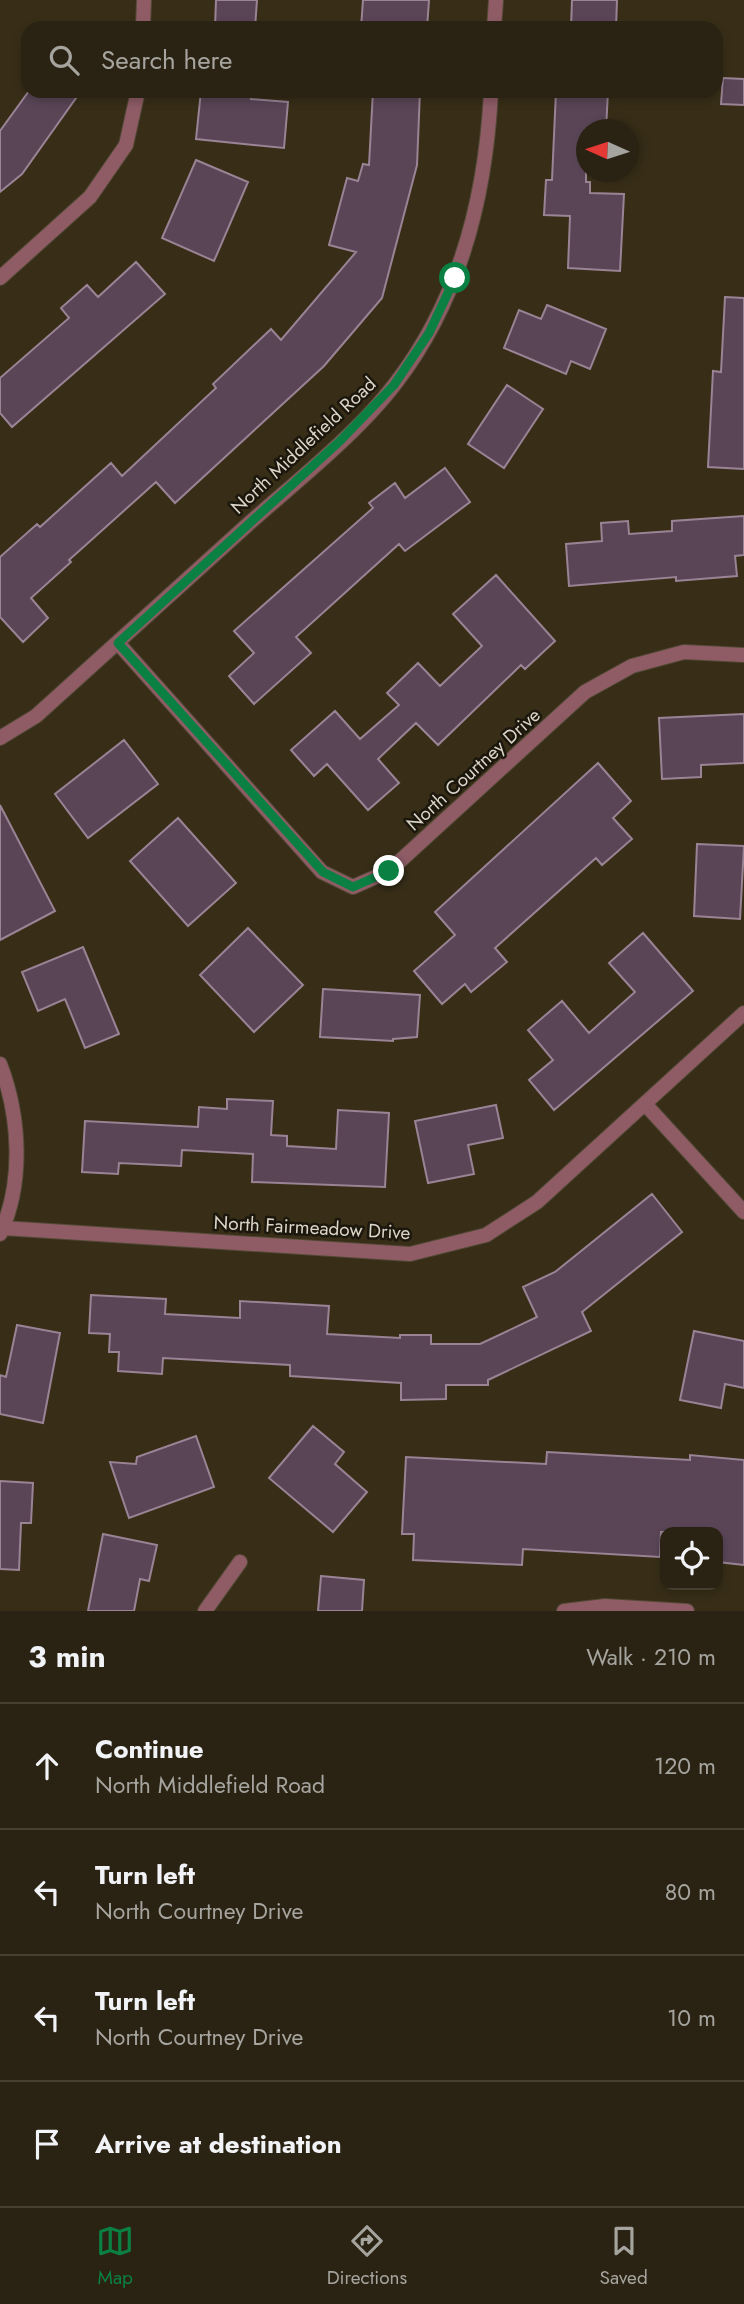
<!DOCTYPE html>
<html lang="en">
<head>
<meta charset="utf-8">
<style>
	body { margin:0; font-family:Jost,sans-serif; background:#322a1b; color:#f1f3f6 }
	.controls { position:absolute; right:21px; bottom:21px; display:grid; overflow:hidden; border-radius:14px; box-shadow:0 4px 10px #0003 }
	.controls button { width:63px; height:63px; display:grid; place-items:center; padding:0; border:0; border-bottom:2px solid #463f32; background:#2a2212; color:#f1f3f6; font:35px sans-serif }
	.compass { position:absolute; left:576px; top:119px; width:63px; height:63px; border-radius:50%; background:#2a2212; box-shadow:0 4px 10px #0003; rotate:273deg }
	.stop { position:absolute; width:21px; height:21px; margin:-16px; border:5px solid #0b8043; border-radius:50%; background:#fff }
	.stop.end { background:#0b8043; border-color:#fff; box-shadow:0 2px 7px #0008 }
	.list { margin:0; padding:0; list-style:none }
	h2 { display:flex; justify-content:space-between; align-items:center; height:91px; margin:0; padding:0 28px; font-size:30px }
	h2 small { font-size:23px; font-weight:400; color:#a5a49f }
	.list li { display:grid; grid-template-columns:46px 1fr auto; gap:21px; align-items:center; box-sizing:border-box; height:126px; padding:0 28px; border-top:2px solid #463f32 }
	.list b { display:block; font-size:26px; white-space:nowrap }
	.list p { margin:0; font-size:23px; white-space:nowrap; color:#a5a49f }
	.list em { font-size:23px; font-style:normal; color:#a5a49f }
	.icon { flex:none; width:38px; height:38px; fill:none; stroke:currentColor; stroke-width:2; stroke-linecap:round; stroke-linejoin:round }
	.map { position:relative; flex:none; width:744px; height:1611px; overflow:hidden }
	.search { position:absolute; background:#2a2212; box-shadow:0 4px 10px #0003; left:21px; right:21px; top:21px; height:77px; display:flex; align-items:center; gap:18px; box-sizing:border-box; padding:0 24px; border-radius:21px; color:#a5a49f; font-size:26px }
	.sheet { height:595px; background:#2a2212 }
	nav { display:flex; justify-content:space-around; align-items:center; box-sizing:border-box; height:98px; border-top:2px solid #463f32; background:#2a2212; font-size:19px; color:#a5a49f }
	nav a { display:grid; justify-items:center; gap:4px }
	nav .on { color:#0b8043 }
	.map>svg:first-child { display:block }
	.building { fill:#594556; stroke:#998395; stroke-width:2 }
	.lines { fill:none; stroke-linecap:round; stroke-linejoin:round }
	.street-casing { stroke:#524934; stroke-width:16 }
	.street { stroke:#8f5c66; stroke-width:14 }
	.route { stroke:#0b8043; stroke-width:9 }
	.labels { text-anchor:middle; stroke-width:5; stroke-linejoin:round; paint-order:stroke }
	.street-label { font-size:19px; fill:#dbd5c8; stroke:#1b170d }
</style>
</head>
<body>
<div class="map">
<svg width="744" height="1611" viewBox="0 0 744 1611">
	<rect width="100%" height="100%" fill="#382e18"/>
	<path class="building" d="M216 0H257L255 28H215Z
		M363 0H429L427 28H361Z
		M572 0H617L616 28H571Z
		M723 78 744 79V105L721 104Z
		M29 91H81L22 174 0 192V131Z
		M201 91H251V99L288 102 284 148 196 139Z
		M373 91H420L417 165 382 298 324 366 175 503 156 482 69 560 71 562 31 598 48 618 23 642 0 617V557L37 524 40 527 111 463 122 476 216 388 213 384 271 329 281 340 356 252 329 245 347 178 358 181 363 164 369 165Z
		M556 91H608L606 130H586V182H590V193L624 194 620 271 568 268 570 216 544 215 546 180H552Z
		M196 160 248 182 214 261 162 238Z
		M136 262 165 294 12 427 0 413V378L69 318 61 308 87 285 98 297Z
		M725 297 744 298V469L708 467 713 371 721 372Z
		M547 305 606 329 590 369 571 361 566 374 504 348 519 310 541 319Z
		M507 385 543 409 504 468 468 444Z
		M445 468 470 502 405 551 399 544 296 637 311 653 254 704 229 676 254 653 234 631 373 508 369 503 395 483 405 498Z
		M744 516V555L735 556 737 576 676 581V577L569 586 566 544 602 541 601 523 628 521 629 534 672 531V521Z
		M496 575 555 641 525 669 521 665 438 745 416 723 378 759 399 783 368 810 327 764 314 776 291 750 335 711 360 739 399 705 387 693 418 663 440 686 482 646 453 614Z
		M744 714V763L701 765V777L662 779 659 718Z
		M124 740 158 784 88 838 55 794Z
		M598 763 631 801 613 818 632 839 602 865 596 858 495 948 507 962 471 992 465 984 442 1004 414 971 455 935 435 912Z
		M0 805 55 911 0 940Z
		M178 818 236 883 188 926 130 861Z
		M697 844 744 846 740 919 694 916Z
		M248 928 303 985 254 1032 200 975Z
		M643 933 693 991 554 1110 529 1080 553 1060 528 1030 562 1001 589 1033 635 992 609 963Z
		M83 947 119 1034 85 1048 65 999 38 1011 22 972Z
		M323 989 420 995 417 1037 393 1039V1041L320 1037Z
		M227 1099 273 1101 271 1135 287 1136V1146L336 1149 338 1110 389 1113 385 1187 252 1182 253 1154 182 1150 181 1166 119 1163 118 1174 82 1172 85 1121 198 1127 199 1107 227 1109Z
		M496 1105 503 1138 468 1145 474 1174 428 1183 415 1121Z
		M652 1194 682 1232 582 1312 591 1331 488 1380V1385H446V1399L401 1400V1383L290 1376V1365L163 1358 162 1374 118 1371 119 1352H109L110 1334 89 1333 91 1295 166 1299 165 1314 240 1318V1301L329 1306 327 1334 400 1338V1335H431V1344H480L537 1317 523 1287 555 1272Z
		M17 1325 60 1333 43 1423 0 1414V1375L6 1377Z
		M694 1331 744 1341V1388L725 1384 721 1408 680 1400Z
		M313 1426 344 1452 335 1464 367 1492 333 1532 269 1478Z
		M196 1436 214 1487 129 1518 110 1462 136 1464 137 1457Z
		M547 1452 690 1460V1455L744 1460V1565L718 1562V1532H661L660 1557 523 1549 522 1565 413 1560 414 1534H402L406 1457 546 1464Z
		M0 1481 33 1483 31 1523H21L19 1570 0 1569Z
		M103 1534 157 1545 149 1581 140 1579 134 1611H88Z
		M321 1576 364 1580 362 1611H318Z"/>
	<g class="lines">
		<g class="street-casing">
			<path id="street" d="M143 28 144 0
				M494 28 496 0
				M0 278 90 197 126 145 138 91
				M118 643 322 872 353 887 389 871 585 692 632 666 684 652 744 655
				M0 738 36 716C106 653 176 590 245 527 293 484 356 435 395 384 460 300 486 195 491 91
				M0 1064C20 1116 24 1183 0 1234
				M645 1104 744 1212
				M3 1228 410 1254 486 1235 537 1202 744 1013
				M205 1611 240 1562
				M564 1611 605 1606 687 1611"/>
		</g>
		<use href="#street" class="street"/>
	</g>
	<g class="lines">
		<path class="route" d="M389 871 353 887 323 872 118 643 340 441 394 385 429 333 455 278"/>
	</g>
	<g class="labels">
		<g class="street-label">
			<text transform="translate(303 445) rotate(-43)" y="7">North Middlefield Road</text>
			<text transform="translate(473 769) rotate(-42)" y="7">North Courtney Drive</text>
			<text transform="translate(312 1227) rotate(3)" y="7">North Fairmeadow Drive</text>
		</g>
	</g>
</svg>
<div class="controls">
<button><svg class="icon" aria-label="locate" viewBox="0 0 24 24"><circle cx="12" cy="12" r="6"/><path d="M12 2v4M12 18v4M2 12h4M18 12h4"/></svg></button>
</div>
<svg class="compass" viewBox="-18 -18 36 36"><path d="M0-13l5 13h-10z" fill="#e53935"/><path d="M0 13l5-13h-10z" fill="#a5a49f"/></svg>
<div class="stop" style="left:455px;top:278px"></div>
<div class="stop end" style="left:389px;top:871px"></div>
<div class="search"><svg class="icon" aria-label="search" viewBox="0 0 24 24"><circle cx="10" cy="10" r="6"/><path d="M15 15l6 6"/></svg>Search here</div>
</div>
<section class="sheet">
<h2>3 min<small>Walk · 210 m</small></h2>
<ul class="list">
<li><svg class="icon" aria-label="ahead" viewBox="0 0 24 24"><path d="M12 20V5M6 11l6-6 6 6"/></svg><div><b>Continue</b><p>North Middlefield Road</p></div><em>120 m</em></li>
<li><svg class="icon" aria-label="left" viewBox="0 0 24 24"><path d="M17 20v-9H6M10 6l-5 5 5 5"/></svg><div><b>Turn left</b><p>North Courtney Drive</p></div><em>80 m</em></li>
<li><svg class="icon" aria-label="left" viewBox="0 0 24 24"><path d="M17 20v-9H6M10 6l-5 5 5 5"/></svg><div><b>Turn left</b><p>North Courtney Drive</p></div><em>10 m</em></li>
<li><svg class="icon" aria-label="arrive" viewBox="0 0 24 24"><path d="M6 21V4h12l-3 4 3 4H6"/></svg><div><b>Arrive at destination</b></div></li>
</ul>
</section>
<nav>
<a class="on"><svg class="icon" aria-label="map" viewBox="0 0 24 24"><path d="M3 6l6-2 6 2 6-2v14l-6 2-6-2-6 2zM9 4v14M15 6v14"/></svg>Map</a>
<a><svg class="icon" aria-label="directions" viewBox="0 0 24 24"><path d="M12 3l9 9-9 9-9-9zM9 14v-3h6M13 9l2 2-2 2"/></svg>Directions</a>
<a><svg class="icon" aria-label="saved" viewBox="0 0 24 24"><path d="M7 4h10v16l-5-4-5 4z"/></svg>Saved</a>
</nav>
</body>
</html>
